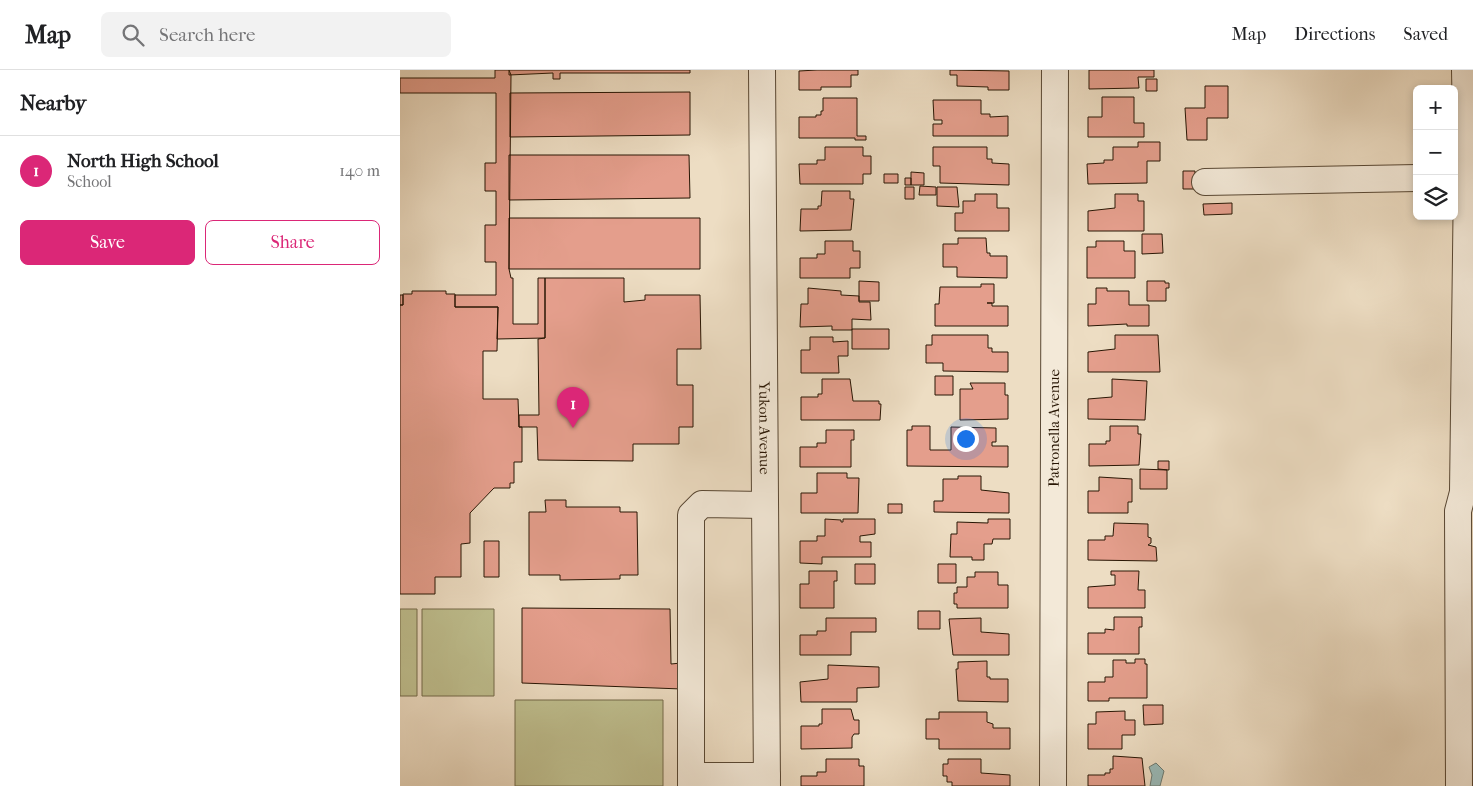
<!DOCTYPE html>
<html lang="en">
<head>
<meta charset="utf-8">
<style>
	body { margin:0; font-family:"IM FELL French Canon",serif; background:#f2f2f2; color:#202124 }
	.controls { position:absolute; right:15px; top:15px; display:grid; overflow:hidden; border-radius:8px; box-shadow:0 2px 8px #0003 }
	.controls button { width:45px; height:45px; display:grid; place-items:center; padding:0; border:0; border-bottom:1px solid #e0e0e0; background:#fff; color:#202124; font:25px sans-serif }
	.you { position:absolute; left:565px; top:368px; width:18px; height:18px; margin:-12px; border:4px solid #fff; border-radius:50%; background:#1a73e8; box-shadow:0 0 0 8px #1a73e833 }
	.badge { display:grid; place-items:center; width:32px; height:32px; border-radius:50%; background:#db2777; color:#fff; font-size:16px; font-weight:700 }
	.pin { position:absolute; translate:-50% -41px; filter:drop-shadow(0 1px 2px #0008) }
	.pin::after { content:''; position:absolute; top:26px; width:18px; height:15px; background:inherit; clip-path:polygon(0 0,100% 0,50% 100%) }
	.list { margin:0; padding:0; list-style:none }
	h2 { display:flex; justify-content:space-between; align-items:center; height:65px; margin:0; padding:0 20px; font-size:21px }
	h2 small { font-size:16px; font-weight:400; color:#757577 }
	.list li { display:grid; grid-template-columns:32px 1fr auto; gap:15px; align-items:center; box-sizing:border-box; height:70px; padding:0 20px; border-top:1px solid #e0e0e0 }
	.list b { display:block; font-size:19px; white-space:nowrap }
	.list p { margin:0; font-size:16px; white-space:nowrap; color:#757577 }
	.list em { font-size:16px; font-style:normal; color:#757577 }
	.actions { display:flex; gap:10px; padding:15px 20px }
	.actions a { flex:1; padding:11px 0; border:1px solid #db2777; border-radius:8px; text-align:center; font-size:18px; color:#db2777 }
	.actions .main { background:#db2777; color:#fff }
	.icon { flex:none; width:28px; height:28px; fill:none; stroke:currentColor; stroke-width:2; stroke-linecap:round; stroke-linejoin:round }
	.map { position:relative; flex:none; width:1073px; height:716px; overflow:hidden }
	header { display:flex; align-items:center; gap:30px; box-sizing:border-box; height:70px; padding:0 25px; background:#fff; border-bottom:1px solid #e0e0e0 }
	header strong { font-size:24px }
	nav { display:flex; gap:28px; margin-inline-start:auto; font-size:18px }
	.search { width:350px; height:45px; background:#f2f2f2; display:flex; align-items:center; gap:12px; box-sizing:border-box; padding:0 18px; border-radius:8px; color:#757577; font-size:19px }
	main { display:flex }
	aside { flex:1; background:#fff }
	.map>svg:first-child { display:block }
	.green { fill:#bfbf8f; stroke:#746a4a }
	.water { fill:#9abbb9; stroke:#6c7971 }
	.building { fill:#e49e8c; stroke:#281604 }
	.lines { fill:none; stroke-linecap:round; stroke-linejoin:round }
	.minor-casing { stroke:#594834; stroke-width:28 }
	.minor { stroke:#f3e9d8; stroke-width:26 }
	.labels { text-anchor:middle; stroke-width:4; stroke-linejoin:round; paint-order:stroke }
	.street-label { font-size:15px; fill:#281604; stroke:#f3e9d8 }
</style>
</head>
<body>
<header>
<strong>Map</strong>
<div class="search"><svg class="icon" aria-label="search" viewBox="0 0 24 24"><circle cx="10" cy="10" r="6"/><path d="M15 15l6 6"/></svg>Search here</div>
<nav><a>Map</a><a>Directions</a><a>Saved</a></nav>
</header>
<main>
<aside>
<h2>Nearby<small></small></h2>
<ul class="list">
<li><span class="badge">1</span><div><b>North High School</b><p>School</p></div><em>140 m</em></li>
</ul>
<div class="actions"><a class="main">Save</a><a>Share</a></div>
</aside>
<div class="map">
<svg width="1073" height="716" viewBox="0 0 1073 716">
	<rect width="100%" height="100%" fill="#edddc3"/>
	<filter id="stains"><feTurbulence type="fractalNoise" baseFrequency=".004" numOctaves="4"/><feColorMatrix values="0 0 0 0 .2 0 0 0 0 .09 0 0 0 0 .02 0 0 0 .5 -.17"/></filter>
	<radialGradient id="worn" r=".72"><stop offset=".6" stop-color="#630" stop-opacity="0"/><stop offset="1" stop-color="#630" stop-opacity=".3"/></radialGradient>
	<path class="green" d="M0 539H17V626H0Z
		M22 539H94V626H22Z
		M115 630H263V716H115Z"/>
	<path class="water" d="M756 693 764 701 760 716H750L752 705 749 697Z"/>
	<path class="building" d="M95 0H109L111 5 109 199 111 208H113V254H138V208H145V268L97 269 98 237H55V225H96V192H85V155H96V121H85V93H96V23H0V8H95Z
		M109 0H290V3H160V9H153V3L109 5Z
		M417 0H458V5H451V17H421V20H399V1Z
		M550 0 609 1V20H588V17L557 16V5H550Z
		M689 0H754V7H738L739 18 689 19Z
		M746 9H757V21H746Z
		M805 16H828V48H807V70H787L785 38H805Z
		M290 22V65L110 67V23Z
		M702 27H734V53H744V67H688V47H702Z
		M423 28H457V66H466V70H455V68H399V47H416V45H421V41H423Z
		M533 30H581V44H590V47L608 46V66H533V54H542V50H534Z
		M738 72H760V91H747V113L688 114 687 94 704 93V90H713V77H738Z
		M425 77H463V86H471V104H463V114H400L399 94H417V90H425Z
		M533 77H587V89H592V93L609 94V115L540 113V96H533Z
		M109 85H289L290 128 109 130Z
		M783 101H795V119H783Z
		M511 102 524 103V115H511Z
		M484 104H498V113H484Z
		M505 108H511V115H505Z
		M520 116 536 117V125H519Z
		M505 117H514V129H505Z
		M537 117H557L559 137 537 136Z
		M422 121H450V129H454L451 160 400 161 401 139H418V136H421Z
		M575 124H597V138H609V161H555V143H563V131H575Z
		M715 124H738V131H744V161H688V141L715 138Z
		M832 133V144L804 145 803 134Z
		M109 148H300V199H109Z
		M742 164H762L763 183 742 184Z
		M558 168H586L587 183H590V186H607V208L557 207V197H543V174H558Z
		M425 171H453V181H460V198H450V208H400V188H417V184H425Z
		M696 171H724V181H735V208H687V177H696Z
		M145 208H224V232L245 230V225H300L301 279H277V315H293V357H279V374H233V391L138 390 137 357H119V345H139L138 269 145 268Z
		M459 211 479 212V231H459Z
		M747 211H765V213H769V218H766V231H747Z
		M581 214H594V233H587H592V236H608V256H535V234H539L540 217H581Z
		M408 218 441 221V225L459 226V232H470L471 250 452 249V260H432V256L400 257 401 234H408Z
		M696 218H707V221H729V235H749V256H727V254L688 256V234H696Z
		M12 221H46V224H55V237H98L97 281H83V329H118L119 357H122V392H114V413H110V418H94L70 443V473L61 474V507H35V524H0V235H3V224H12Z
		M0 225H3V235H0Z
		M452 259H489V279H452Z
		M532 265H588V278H592V282H608V302L543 301V293H526V275H532Z
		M715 265H758L760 302H688V282L715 279Z
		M410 267H433V272L448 271V286H438L439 303H401V280H410Z
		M535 306H553V325H535Z
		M422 309H450L453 331H479V334H481L480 350H401V327H418V324H422Z
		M712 309 747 311 745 350 688 349V329L712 327Z
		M570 313H605V325H608V349L560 350V319H573Z
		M512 356H530V380H551V357L596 358V372H592V376H608V397L507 396V360H512Z
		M710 356H738V364H741L739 395 689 396V374H706V371H710Z
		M426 360H454V370H451V397H400V377H417V373H426Z
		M758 391H769V400L758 399Z
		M740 399 767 400V419H740Z
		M417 403H447V408H459L458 443H401V423H417Z
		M558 406H581V420L609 423V443L534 442V431H543V409H558Z
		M699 407 732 409V432H728V443H688V421H699Z
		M145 430H166V437H220V442H237L238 505H220V509L160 510V505H129V442H146Z
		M488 434H502V443H488Z
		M425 449 441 450V452H443V449H475V464L460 466V472H471V487H422V494L400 493V471H417V466H425Z
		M588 449H610V469H593L592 474H584V490H572V487H550L551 464H557V452L588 453Z
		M714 453 748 454V467L751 468V473L748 475 756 477 757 491 688 490V470H705V466H713Z
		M84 471H99V507H84Z
		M455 494H475V514H455Z
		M538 494H556V513H538Z
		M409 501H437V511H434V538H400V514H409Z
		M711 501H739L738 520H745V538H688V517L715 515V505H711Z
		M575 502H598V515H608V538H557V534H554V523H557V517H567V507H575Z
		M122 538 270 539 271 594 281 593 282 619 122 613Z
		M518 541H540V559H518Z
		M714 547H742V557H739V584H688V563H705V559L714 560Z
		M426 548H476V562H451V585H400V565H417V561H426Z
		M581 548V562L609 564V585H553L549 549Z
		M735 589H745V594H747V628H709V631H688V612H705V607H713V590H726V593H735Z
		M587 591V607H590V609H608V632L558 631 556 599H558V592Z
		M428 595 479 597V617L457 618V632H401L400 612 428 609Z
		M743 635H763V654L744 655Z
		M422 639H451L454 650H459V664H454L452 667V678L401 679V656H419V654H422Z
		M725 641V650H735V665H722V679H688V654H696V642Z
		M539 642H587V652L593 654V658H610V679H539V669H526V649H539Z
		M713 686 742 688 745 716H688V705H705V703H710V699H713Z
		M426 689H459V696H464V716H401V706H417V702H426Z
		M548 689H581V703L610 705V716H552V712H547V706H543V694H548Z"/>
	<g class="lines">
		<g class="minor-casing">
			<g id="minor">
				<path id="s1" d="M362 0 367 716"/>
				<path d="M805 112 1017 108"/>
				<path d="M291 706H367"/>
				<path d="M291 716V445L302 434 365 435"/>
				<path id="s2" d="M653 716 655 0"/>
				<path d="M1059 716 1058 441 1063 422 1067 106 1065 0"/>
			</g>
		</g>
		<use href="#minor" class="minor"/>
	</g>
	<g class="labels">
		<g class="street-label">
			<text dy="5" stroke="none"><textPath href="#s1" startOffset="358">Yukon Avenue</textPath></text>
			<text dy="5" stroke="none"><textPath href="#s2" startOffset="358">Patronella Avenue</textPath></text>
		</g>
	</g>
	<rect width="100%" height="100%" filter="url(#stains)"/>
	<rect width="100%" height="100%" fill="url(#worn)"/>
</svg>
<div class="controls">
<button>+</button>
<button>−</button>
<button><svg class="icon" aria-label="layers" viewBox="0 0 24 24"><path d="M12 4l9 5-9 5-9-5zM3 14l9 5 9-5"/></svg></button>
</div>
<div class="you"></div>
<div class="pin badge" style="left:173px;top:358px">1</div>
</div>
</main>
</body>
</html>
